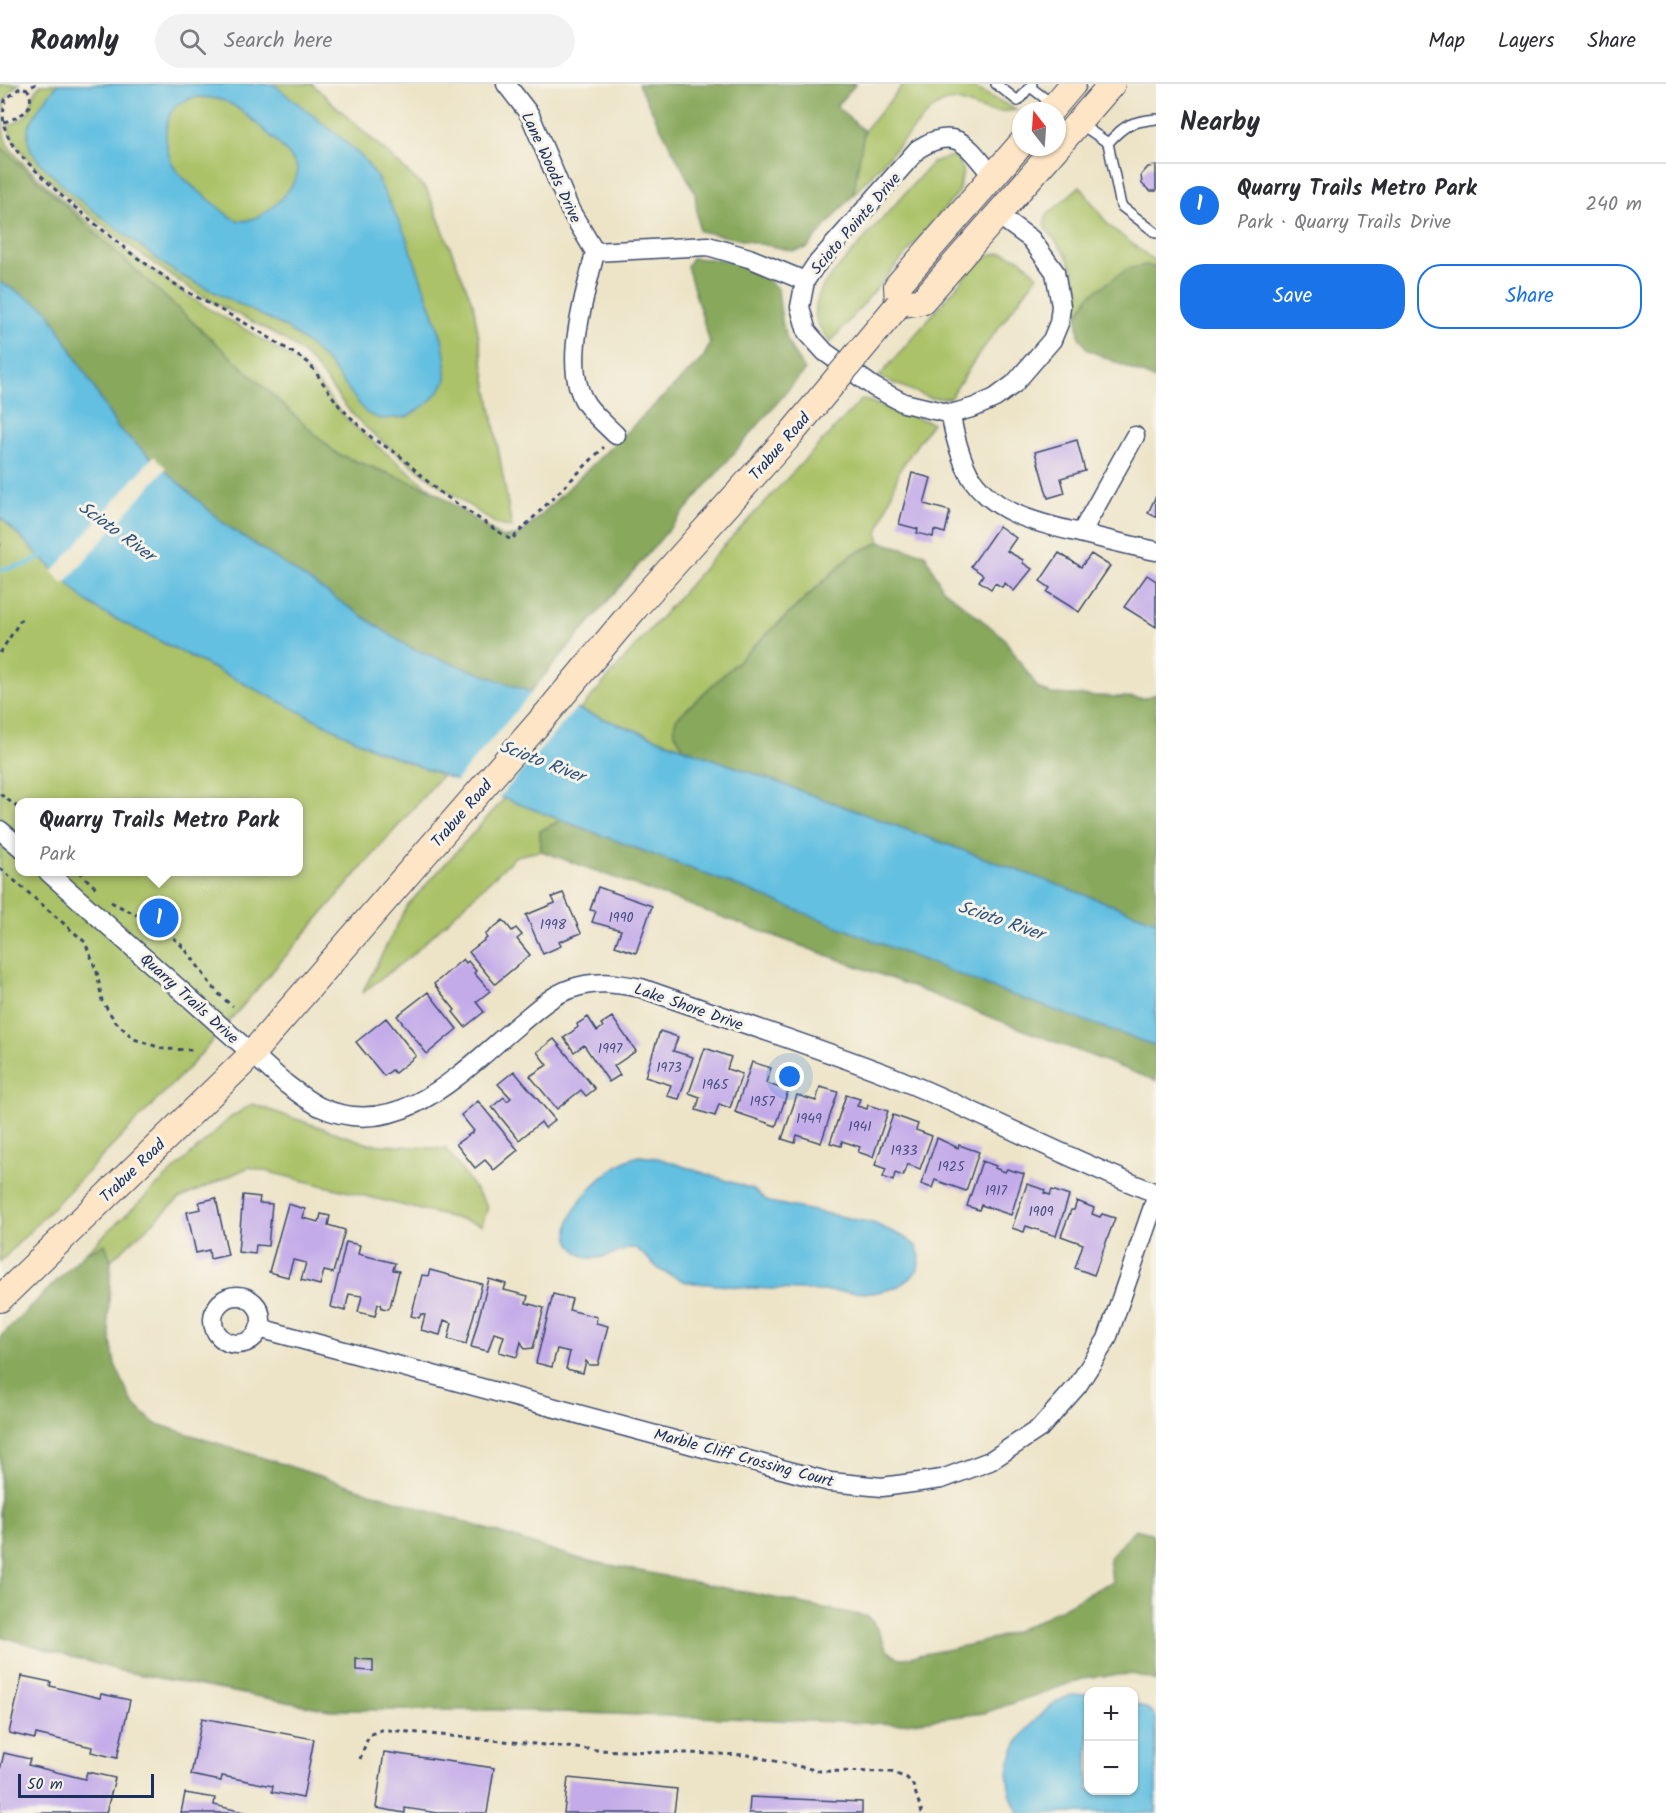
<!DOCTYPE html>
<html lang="en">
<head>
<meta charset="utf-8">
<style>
	body { margin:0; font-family:Kalam,sans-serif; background:#f2f2f3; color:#2b2b33 }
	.controls { position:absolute; right:18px; bottom:18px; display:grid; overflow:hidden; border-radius:12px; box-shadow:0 2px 4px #0004 }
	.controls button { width:54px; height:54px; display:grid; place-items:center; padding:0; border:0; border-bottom:2px solid #e1e1e2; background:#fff; color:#2b2b33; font:30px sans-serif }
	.compass { position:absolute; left:1012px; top:18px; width:54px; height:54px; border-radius:50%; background:#fff; box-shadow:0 2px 4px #0004; rotate:343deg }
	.scale { position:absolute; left:18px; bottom:15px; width:136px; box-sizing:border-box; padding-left:6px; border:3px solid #1b2f5e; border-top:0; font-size:16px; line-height:21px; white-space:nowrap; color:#1b2f5e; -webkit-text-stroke:4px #f7f3e8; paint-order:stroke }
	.you { position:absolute; left:790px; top:993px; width:21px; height:21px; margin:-15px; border:4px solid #fff; border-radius:50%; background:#1a73e8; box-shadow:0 0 0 9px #1a73e833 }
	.badge { display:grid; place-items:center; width:39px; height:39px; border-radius:50%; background:#1a73e8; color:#fff; font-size:20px; font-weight:700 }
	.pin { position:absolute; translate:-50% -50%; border:3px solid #fff; box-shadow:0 2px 6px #0006 }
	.popup { position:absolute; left:15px; top:714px; width:288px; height:78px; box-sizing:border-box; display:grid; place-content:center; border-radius:12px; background:#fff; filter:drop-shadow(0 2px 4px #0005); font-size:20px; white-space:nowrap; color:#7c7c81 }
	.popup b { font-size:22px; color:#2b2b33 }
	.popup::after { content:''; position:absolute; left:50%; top:100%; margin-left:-12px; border:12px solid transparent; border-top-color:#fff }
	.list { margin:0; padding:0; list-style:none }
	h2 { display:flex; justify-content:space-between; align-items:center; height:78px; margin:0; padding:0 24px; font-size:26px }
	h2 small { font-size:20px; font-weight:400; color:#7c7c81 }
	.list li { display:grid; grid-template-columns:39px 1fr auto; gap:18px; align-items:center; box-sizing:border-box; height:84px; padding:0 24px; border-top:2px solid #e1e1e2 }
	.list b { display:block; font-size:22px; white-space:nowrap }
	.list p { margin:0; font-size:20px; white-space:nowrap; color:#7c7c81 }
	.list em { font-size:20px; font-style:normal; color:#7c7c81 }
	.actions { display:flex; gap:12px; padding:18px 24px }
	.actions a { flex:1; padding:14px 0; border:2px solid #1a73e8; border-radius:24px; text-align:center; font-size:21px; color:#1a73e8 }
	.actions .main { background:#1a73e8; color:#fff }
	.icon { flex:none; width:33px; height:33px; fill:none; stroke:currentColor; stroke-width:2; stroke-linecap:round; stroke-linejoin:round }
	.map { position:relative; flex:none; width:1156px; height:1729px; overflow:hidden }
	header { display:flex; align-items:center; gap:36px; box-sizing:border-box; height:84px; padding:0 30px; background:#fff; border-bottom:2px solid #e1e1e2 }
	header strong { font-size:28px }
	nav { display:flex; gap:33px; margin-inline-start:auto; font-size:21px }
	.search { width:420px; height:54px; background:#f2f2f3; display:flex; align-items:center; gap:15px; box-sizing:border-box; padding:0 21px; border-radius:33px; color:#7c7c81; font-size:22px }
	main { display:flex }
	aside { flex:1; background:#fff }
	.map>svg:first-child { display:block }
	.green { fill:#abc267; stroke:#637862; stroke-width:1.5; fill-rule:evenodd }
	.forest { fill:#88a85c; stroke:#526c5d; stroke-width:1.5 }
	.water { fill:#64c0e1; stroke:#4078a0; stroke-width:1.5; fill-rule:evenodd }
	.pier { fill:#ede4c7 }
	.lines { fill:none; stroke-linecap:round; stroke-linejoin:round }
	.stream { stroke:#64c0e1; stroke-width:5 }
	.building { fill:#c3aae9 }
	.service-casing { stroke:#3a4a6e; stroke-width:12 }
	.minor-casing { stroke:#3a4a6e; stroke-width:21 }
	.secondary-casing { stroke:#3a4a6e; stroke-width:28 }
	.path { stroke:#3a4a6e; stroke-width:3; stroke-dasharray:4.5 4.5; stroke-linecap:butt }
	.service { stroke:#fff; stroke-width:9 }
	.minor { stroke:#fff; stroke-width:18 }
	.secondary { stroke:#fde5c5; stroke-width:26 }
	.secondary-bridge-casing { stroke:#3a4a6e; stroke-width:28; stroke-linecap:butt }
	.secondary-bridge { stroke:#fde5c5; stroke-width:26 }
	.labels { text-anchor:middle; stroke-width:6; stroke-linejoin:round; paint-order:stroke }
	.number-label { font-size:14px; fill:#454e81 }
	.street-label { font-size:16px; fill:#1b2f5e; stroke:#f7f3e8 }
	.water-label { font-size:18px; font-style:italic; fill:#2d537f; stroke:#f7f3e8 }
</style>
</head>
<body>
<header>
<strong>Roamly</strong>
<div class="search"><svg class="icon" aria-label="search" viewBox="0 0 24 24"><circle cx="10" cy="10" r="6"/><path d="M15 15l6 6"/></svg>Search here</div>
<nav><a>Map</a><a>Layers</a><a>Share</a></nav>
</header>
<main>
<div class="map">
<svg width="1156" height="1729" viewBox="0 0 1156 1729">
	<rect width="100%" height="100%" fill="#f7f3e8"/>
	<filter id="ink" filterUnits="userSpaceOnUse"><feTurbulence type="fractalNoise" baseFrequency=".0167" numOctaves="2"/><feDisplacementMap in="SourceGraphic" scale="12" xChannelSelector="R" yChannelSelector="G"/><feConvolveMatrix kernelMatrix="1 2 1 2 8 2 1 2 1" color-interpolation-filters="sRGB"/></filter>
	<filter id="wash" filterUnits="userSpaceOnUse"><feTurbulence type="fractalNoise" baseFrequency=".008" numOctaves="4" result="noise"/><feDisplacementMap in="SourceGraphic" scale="24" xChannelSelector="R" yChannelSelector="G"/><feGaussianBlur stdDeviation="1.35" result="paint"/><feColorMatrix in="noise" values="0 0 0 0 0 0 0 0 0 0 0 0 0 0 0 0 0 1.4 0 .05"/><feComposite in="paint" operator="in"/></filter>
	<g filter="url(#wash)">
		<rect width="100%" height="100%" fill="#ede4c7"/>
		<path class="green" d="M0 0H19C0 11 0 41 7 60 18 77 36 91 51 105 94 146 143 181 192 214 227 237 267 255 300 281 320 296 330 319 348 336 374 361 404 383 432 406L337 370 0 62Z
			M41 0H312L427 106 473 220 512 444 496 440C450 408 402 377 361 339 334 314 324 284 292 261 266 242 236 231 208 215 167 192 16 85 8 42 42 28 23 19 41 0Z
			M904 0H967L1017 26C1008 27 997 29 988 27 962 21 955 7 931 26L853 111 864 47Z
			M952 72 958 75 963 88 958 109 830 259C812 235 811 226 824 200L933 78Z
			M1080 102 1108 141 1156 178V184L1146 181 1090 211 1077 232 1074 188 1066 171 1045 143 1046 132Z
			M1004 169 1022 176 1037 192 976 274 950 314H930L879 293 974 182 992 170Z
			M862 315 932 339 900 385 878 449 880 458 851 471 676 635 674 648 684 664 580 626 717 469Z
			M0 433 86 517 102 528 376 666 442 691 194 978 0 1178ZM20 718H298V788H20Z
			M505 714 561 736 540 747 541 767 516 772 412 871 362 909 407 822Z
			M252 1020 369 1060 446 1065 488 1123 482 1141 249 1083 179 1115 111 1176 105 1161 86 1168 231 1033Z"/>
		<path class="forest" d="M638 0H856L836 22 864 47 853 111 807 164 794 167 699 147 695 109Z
			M0 62 337 370 432 406 502 454 520 451 703 274 710 259 687 182 692 174 736 177 756 186 778 205C782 242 782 255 805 286L530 608 410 564 224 440 117 343 47 225 0 198Z
			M1146 181 1156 184V296L1088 266 1079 253 1077 232 1090 211 1127 185Z
			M880 458 925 470 942 504 1003 553 1038 604 1051 610 1145 614 1156 610V837L684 664 674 648 676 635 852 471Z
			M561 736 743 804 995 905 1156 962V997L892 895 541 767 540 747Z
			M105 1160 111 1176 108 1238 115 1280 132 1318 154 1339 580 1475 869 1533 880 1549 886 1565 899 1575C932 1568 967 1563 999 1553 1039 1540 1074 1515 1112 1498L1109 1474 1135 1445 1151 1449 1156 1459V1597L1133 1590 1088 1593 984 1629 897 1640 497 1626H330L121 1587 0 1552V1253L86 1168Z"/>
		<path class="water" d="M58 0H273L340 53 364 75 376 92 405 150 442 254 446 279V296L440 306 428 319 407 333 380 335 366 329 329 280 309 261 285 243 180 191 161 178 73 111 41 80 31 67 28 57V43L41 21ZM196 13C208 13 221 14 231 20 246 29 292 68 297 84 301 98 271 127 259 132 253 135 244 138 237 136 227 133 219 123 211 117 199 107 183 97 174 83 165 67 161 36 176 22 182 17 188 15 196 13Z
			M0 198 47 225 117 343 224 440 410 564 1156 837V962L995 905 742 804 376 666 102 528 86 517 0 433Z
			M639 1072 658 1074 752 1105 769 1118 873 1139 904 1153 917 1163 920 1173 918 1185 911 1194 895 1204 873 1209 750 1204 686 1198 660 1186 636 1164H630C619 1168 606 1174 594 1174 586 1175 579 1170 574 1164 549 1133 611 1078 639 1072Z
			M1088 1610V1706H1134V1619L1148 1625 1156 1633V1729H1019C996 1692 1012 1656 1042 1630 1050 1623 1060 1614 1070 1612 1075 1610 1083 1611 1088 1610Z"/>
		<path class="pier" d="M154 372 166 384 64 500 52 488Z
			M534 606 578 622 498 715 454 699Z"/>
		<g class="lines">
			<path class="stream" d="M0 486 28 480 46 469"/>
		</g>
		<g id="blocks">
			<path class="building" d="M1156 82V107H1150L1142 100 1141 91 1148 83Z
				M1077 356 1085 387 1061 394 1065 409 1048 414 1035 368Z
				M912 389 931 394 924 420 950 427 945 449 934 446 933 453 917 449 918 445 899 440Z
				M1156 412V433L1148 429Z
				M999 442 1016 454 1007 467 1023 476V479L1032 485 1014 507 1005 499 1002 503 995 499 991 505 979 497 983 491 971 482Z
				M1059 469 1081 483 1091 470 1110 482 1079 528 1047 508 1050 504 1040 497Z
				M1147 491 1156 497V543L1124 523Z
				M598 803 652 822 636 869 615 862 621 846 592 838 596 827 590 826Z
				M563 809 581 849 559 858 561 862 543 870 526 831 555 819 552 813Z
				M503 836 512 847 516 844 522 851 517 855 530 871 495 900 469 868 487 854 485 851Z
				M463 875 466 879 468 877 476 887 474 889 490 907 476 918 484 928 465 943 453 928 455 926 434 900Z
				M428 908 457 945 427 970 397 932Z
				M588 933 597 947 603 943 601 940 612 933 636 967 614 982 620 991 609 998 584 961 574 968 564 954 578 943 577 940Z
				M386 934 416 972 395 989 392 986 384 992 356 958Z
				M660 947 678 953 673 967 693 973 679 1015 667 1012 671 1001 645 993Z
				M554 955 595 1005 586 1012 581 1006 557 1025 530 992 547 981 537 968Z
				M705 964 731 973 727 985 742 990 730 1024 719 1020 715 1032 696 1026 700 1013 689 1009Z
				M752 978 771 984 766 999 788 1007 776 1042 735 1028Z
				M514 987 555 1036 545 1044 541 1038 519 1056 492 1023 504 1013 507 1017 511 1014 498 1000Z
				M820 1003 838 1008 821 1059 797 1051 795 1059 782 1055 797 1011 816 1017Z
				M846 1011 860 1015 857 1022 867 1025 868 1021 888 1027 873 1073 858 1068 860 1063 842 1057 841 1062 830 1059Z
				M478 1017 518 1066 494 1086 485 1076 475 1084 456 1060 474 1047 461 1031Z
				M893 1031 918 1040 916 1046 932 1052 920 1085 907 1080 903 1092 895 1089 893 1097 883 1093 886 1085 875 1081Z
				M937 1054 958 1064 959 1061 979 1068 966 1107 935 1096 932 1104 921 1100Z
				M982 1077 996 1082 995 1084 1005 1088 1007 1085 1024 1090 1011 1131 981 1121 979 1126 967 1122Z
				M1027 1100 1045 1106 1044 1109 1050 1111 1052 1106 1069 1112 1056 1152 1026 1142 1024 1148 1012 1144Z
				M243 1111 260 1113 259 1119 272 1120 268 1162 256 1161 255 1170 238 1168Z
				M216 1114 228 1171 210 1175 209 1166 196 1169 187 1128 201 1125 199 1118Z
				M1077 1117 1094 1124 1092 1130 1100 1133 1102 1130 1115 1134 1094 1191 1075 1184 1083 1160 1061 1152 1071 1126H1074Z
				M288 1120 305 1125 303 1134 319 1138 321 1130 330 1132 328 1141 345 1146 333 1189 324 1187 320 1201 301 1196 306 1179 293 1176 288 1193 269 1188Z
				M346 1158 360 1161 358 1170 395 1179 393 1186 399 1187 390 1223 388 1225 382 1224 381 1220H378L375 1232 358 1228 362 1212 349 1210 345 1227 331 1223Z
				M430 1186 482 1200 466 1260 448 1255 452 1239 444 1236 440 1251 421 1246 425 1231 421 1230 419 1234 411 1232 422 1191 428 1192Z
				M489 1195 506 1200 504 1206 528 1212 526 1219 544 1224 533 1264 525 1265 521 1258 517 1273 499 1268 504 1252 494 1249 488 1267 471 1263Z
				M553 1210 572 1215 569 1226 597 1233 596 1239 608 1242 598 1281H589L586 1277 583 1289 566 1285 570 1268 557 1265 552 1283 536 1279Z
				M356 1575 373 1576V1587L356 1586Z
				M22 1592 51 1598 50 1602 100 1614 101 1610 130 1616 117 1674 91 1668 92 1663 36 1650 35 1655 9 1649Z
				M202 1634 314 1655 303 1714 272 1708 273 1702 222 1692 221 1697 191 1691Z
				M384 1668 494 1684 487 1729H438L405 1724V1729L376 1724Z
				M4 1669 30 1675 28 1681 85 1695 87 1688 115 1694 106 1729H0V1686Z
				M568 1694 677 1705 674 1729H564Z
				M185 1709 215 1714 214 1721 247 1729H181Z
				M750 1713 862 1718V1729H749Z"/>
		</g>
	</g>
	<g filter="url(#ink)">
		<use href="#blocks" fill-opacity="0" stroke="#3a4a6e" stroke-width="1.5"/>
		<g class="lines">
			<g class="service-casing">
				<path id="service" d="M996 0 1018 17 1032 0
					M1030 3 1054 21
					M1079 39 1108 59 1121 122 1156 149
					M1108 59C1125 40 1131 38 1156 35"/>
			</g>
			<g class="minor-casing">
				<path id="minor" d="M506 0 530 31 570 126 595 168 708 162 749 174 805 197
					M992 91C968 63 957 40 918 65L815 182 805 197 800 223 807 248 825 268 874 303 904 319 951 330 975 323 995 314 1014 300 1052 256 1059 239 1061 222 1055 188 1031 155 998 131
					M595 168C586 210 560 284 587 321 595 332 607 342 616 351
					M951 330C953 348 962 380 972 395 998 432 1043 440 1084 450 1108 456 1132 462 1156 467
					M1081 449 1135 352
					M0 746 20 763
					M48 788 286 1000C297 1008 308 1017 320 1023 399 1059 463 987 518 941 534 928 550 912 570 905 596 896 615 899 641 904 723 933 805 959 886 990 977 1026 1064 1074 1156 1109
					M213 1236a24 24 0 1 1 48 0a24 24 0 1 1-48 0Z
					M259 1244 830 1398 882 1403 942 1395 990 1377 1040 1344 1078 1301 1107 1255 1156 1114"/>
			</g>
			<g class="secondary-casing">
				<path id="secondary" d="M1050 27 1073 0
					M1021 60 897 202 898 221 922 217 1112 0
					M0 1215 247 975 550 626 635 524 790 351"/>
			</g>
			<path class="path" d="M36 0 27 5 21 3 5 16 3 31 4 42 10 57 20 71 66 116 132 170 182 205 254 244 309 279 340 323 373 355 398 370 438 407 511 456 604 363
				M4 38C20 33 37 25 28 6
				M0 461H1
				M0 569 22 534
				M0 710 20 725
				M0 784 85 858 97 888 102 917 115 937 134 955 164 965 195 966
				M79 788 97 805
				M111 818C134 830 159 840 178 858 199 878 209 906 233 922
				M360 1675 369 1651 381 1646H388L597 1666 747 1671 820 1687 891 1688 907 1694 913 1701 922 1729"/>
			<use href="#service" class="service"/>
			<use href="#minor" class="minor"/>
			<use href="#secondary" class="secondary"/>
			<g class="secondary-bridge-casing">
				<path id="secondary-bridge" d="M790 351 898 221"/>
			</g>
			<use href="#secondary-bridge" class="secondary-bridge"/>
		</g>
	</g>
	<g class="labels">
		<g class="number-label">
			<text x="621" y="838">1990</text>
			<text x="553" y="845">1998</text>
			<text x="610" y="969">1997</text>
			<text x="669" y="988">1973</text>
			<text x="715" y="1005">1965</text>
			<text x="762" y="1022">1957</text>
			<text x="809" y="1039">1949</text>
			<text x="860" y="1047">1941</text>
			<text x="904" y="1071">1933</text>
			<text x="951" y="1087">1925</text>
			<text x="996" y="1111">1917</text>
			<text x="1041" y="1132">1909</text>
		</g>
		<g class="street-label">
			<text transform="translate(552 83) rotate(65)" y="6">Lane Woods Drive</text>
			<text transform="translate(855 139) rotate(-49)" y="6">Scioto Pointe Drive</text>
			<text transform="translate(779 362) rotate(-49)" y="6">Trabue Road</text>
			<text transform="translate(461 729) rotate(-49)" y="6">Trabue Road</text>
			<text transform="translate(190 914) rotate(42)" y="6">Quarry Trails Drive</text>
			<text transform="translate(689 922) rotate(19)" y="6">Lake Shore Drive</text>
			<text transform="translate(132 1086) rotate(-44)" y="6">Trabue Road</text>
			<text transform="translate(744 1373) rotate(15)" y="6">Marble Cliff Crossing Court</text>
		</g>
		<g class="water-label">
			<text transform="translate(117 447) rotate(36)" y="6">Scioto River</text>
			<text transform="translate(542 677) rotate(21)" y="6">Scioto River</text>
			<text transform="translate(1001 836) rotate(19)" y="6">Scioto River</text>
		</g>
	</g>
</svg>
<div class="controls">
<button>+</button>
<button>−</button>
</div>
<svg class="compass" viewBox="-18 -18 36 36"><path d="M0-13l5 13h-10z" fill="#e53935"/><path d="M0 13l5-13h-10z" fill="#7c7c81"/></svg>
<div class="scale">50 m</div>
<div class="you"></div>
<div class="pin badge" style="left:159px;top:834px">1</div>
<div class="popup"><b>Quarry Trails Metro Park</b>Park</div>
</div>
<aside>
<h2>Nearby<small></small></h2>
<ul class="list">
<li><span class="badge">1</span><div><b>Quarry Trails Metro Park</b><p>Park · Quarry Trails Drive</p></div><em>240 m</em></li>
</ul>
<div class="actions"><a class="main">Save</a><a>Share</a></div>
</aside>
</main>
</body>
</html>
